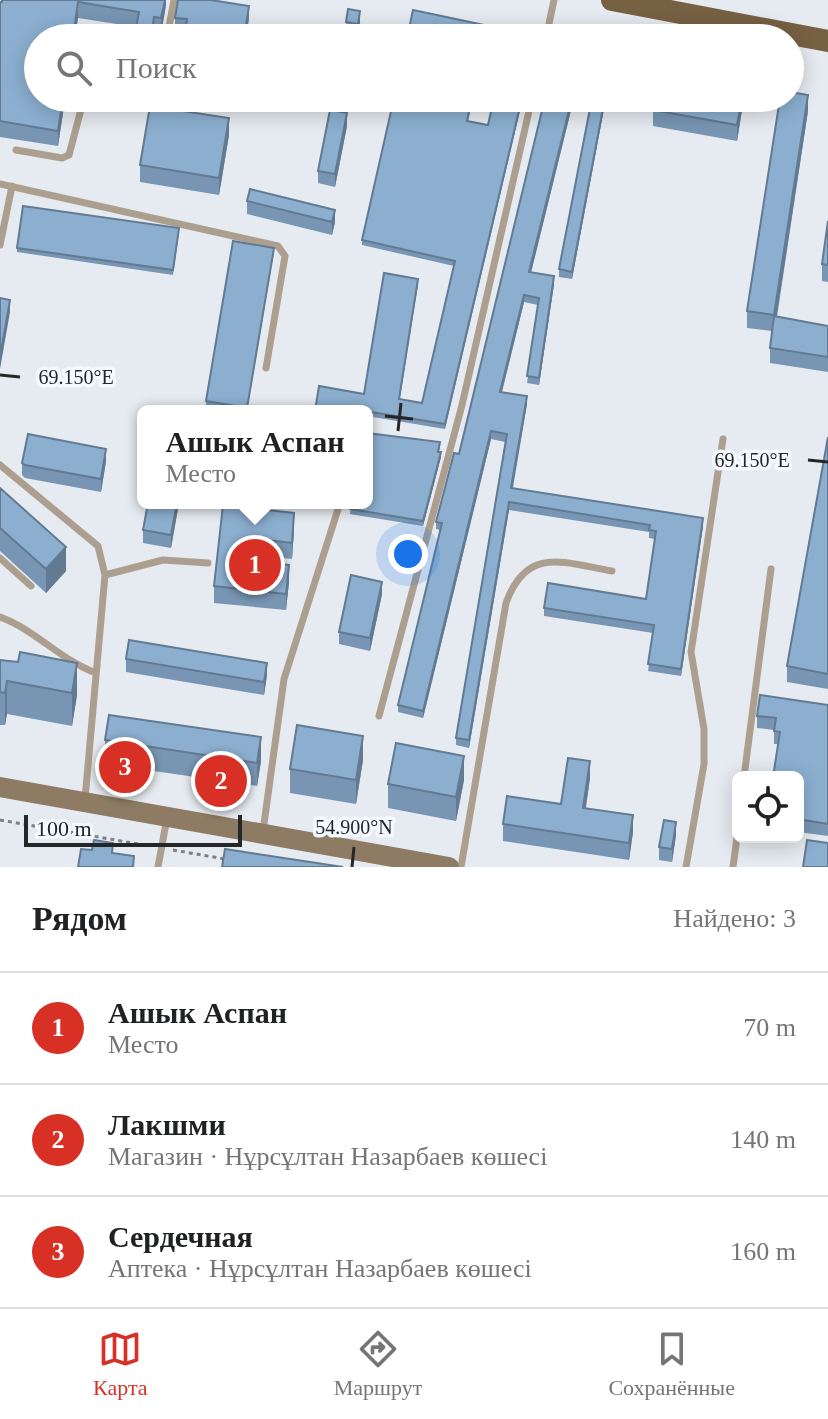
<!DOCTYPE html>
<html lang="ru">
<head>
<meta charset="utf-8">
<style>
	body { margin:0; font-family:"Times New Roman",serif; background:#f6f6f6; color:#202124 }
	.controls { position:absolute; right:24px; bottom:24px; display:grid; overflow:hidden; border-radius:12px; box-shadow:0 4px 20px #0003 }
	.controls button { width:72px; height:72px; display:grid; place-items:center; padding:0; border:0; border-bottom:2px solid #e0e0e0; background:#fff; color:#202124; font:40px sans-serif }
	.scale { position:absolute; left:24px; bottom:20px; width:218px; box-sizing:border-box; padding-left:8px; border:4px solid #242628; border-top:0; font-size:22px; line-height:28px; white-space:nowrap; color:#242628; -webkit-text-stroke:6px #f3f9fe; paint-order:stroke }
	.you { position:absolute; left:408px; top:554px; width:28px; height:28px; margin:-20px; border:6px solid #fff; border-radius:50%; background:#1a73e8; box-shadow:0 0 0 12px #1a73e833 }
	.badge { display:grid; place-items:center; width:52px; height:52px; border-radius:50%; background:#d93025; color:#fff; font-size:26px; font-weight:700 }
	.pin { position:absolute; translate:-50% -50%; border:4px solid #fff; box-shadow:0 2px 8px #0006 }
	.popup { position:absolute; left:137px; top:405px; width:236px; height:104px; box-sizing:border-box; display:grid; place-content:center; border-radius:12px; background:#fff; filter:drop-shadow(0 2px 6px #0005); font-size:26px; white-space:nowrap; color:#757577 }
	.popup b { font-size:30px; color:#202124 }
	.popup::after { content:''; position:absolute; left:50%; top:100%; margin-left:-16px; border:16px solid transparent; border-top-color:#fff }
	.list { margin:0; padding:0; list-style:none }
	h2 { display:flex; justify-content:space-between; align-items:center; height:104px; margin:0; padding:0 32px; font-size:34px }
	h2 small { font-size:26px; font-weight:400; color:#757577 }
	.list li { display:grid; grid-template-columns:52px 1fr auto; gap:24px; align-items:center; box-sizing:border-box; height:112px; padding:0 32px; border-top:2px solid #e0e0e0 }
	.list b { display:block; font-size:30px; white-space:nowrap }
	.list p { margin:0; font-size:26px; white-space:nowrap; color:#757577 }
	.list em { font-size:26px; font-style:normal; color:#757577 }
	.icon { flex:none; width:44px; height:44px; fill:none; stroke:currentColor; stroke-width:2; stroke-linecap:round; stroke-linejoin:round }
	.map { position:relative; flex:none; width:828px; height:867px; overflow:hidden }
	.search { position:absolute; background:#fff; box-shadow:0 4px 20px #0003; left:24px; right:24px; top:24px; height:88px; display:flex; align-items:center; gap:20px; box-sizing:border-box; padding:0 28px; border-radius:44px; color:#757577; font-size:30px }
	.sheet { height:440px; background:#fff }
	nav { display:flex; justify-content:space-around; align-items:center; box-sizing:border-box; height:112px; border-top:2px solid #e0e0e0; background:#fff; font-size:22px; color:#757577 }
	nav a { display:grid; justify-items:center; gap:4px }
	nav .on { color:#d93025 }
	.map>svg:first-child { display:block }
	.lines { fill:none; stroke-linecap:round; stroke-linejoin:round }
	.path { stroke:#7d8084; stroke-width:3; stroke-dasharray:4 4; stroke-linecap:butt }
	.service { stroke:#ac9f8f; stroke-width:7 }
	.secondary { stroke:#8d7b63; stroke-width:20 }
	.primary { stroke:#776143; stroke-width:22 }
	.wall { fill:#7896b3 }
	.shaded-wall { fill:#627a92 }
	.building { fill:#8cafd0; stroke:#627a92; stroke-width:2 }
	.ticks { fill:none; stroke:#242628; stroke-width:3 }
	.ticks-label { font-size:20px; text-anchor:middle; fill:#242628; stroke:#f3f9fe; stroke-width:7; stroke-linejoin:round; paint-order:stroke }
</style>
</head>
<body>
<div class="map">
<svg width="828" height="867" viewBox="0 0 828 867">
	<rect width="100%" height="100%" fill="#e6ebf1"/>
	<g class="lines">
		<path class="path" d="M0 820 150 846
			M173 850 225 859"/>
		<path class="service" d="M167 38 174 0
			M546 38 554 0
			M16 150 62 158 69 155 84 98
			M0 184 278 246 285 256 266 368
			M0 245 12 186
			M0 465 98 546 105 575 85 799
			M0 558 31 586
			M105 575 163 560 208 563
			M0 617C36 630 60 660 96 673
			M379 716 462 405 532 98
			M744 777 771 569
			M263 831 284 679 340 503
			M158 867 167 818
			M461 867 506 603C527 545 564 563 612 571
			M686 867 704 764V729L691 652 723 439
			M733 867 738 830"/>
		<path class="secondary" d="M0 787 449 867"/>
		<path class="primary" d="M612 0 828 41"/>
	</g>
	<path class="wall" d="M166 0 161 34 136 27 78 18 58 146 0 137V2Z
		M175 18H249L246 38H185L186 31 175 29Z
		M346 22 360 23 358 36 346 34Z
		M267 98H311L310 107 267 102Z
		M473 98 468 121 445 429 367 416V411H315L364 394 418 284 399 399 422 403 454 266 362 245V240Z
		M545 98H574L531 273 554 284 539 385 527 383 538 305 524 302 502 392 527 404 513 488 703 526 681 676 648 671 653 633 544 616V608L646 599 655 539 649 538V532L509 510 469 748 456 745V738L505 442 491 439 423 718 398 712V705L440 530 436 529V522L459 454Z
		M592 98H606L572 279 559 277V269Z
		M655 98H744L737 141 653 126V110Z
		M808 111 777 317 828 326V372L770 363V348L772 331 747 328V311Z
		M347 126 335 187 318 183V171Z
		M229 135 219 195 140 182V165Z
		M247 201 335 222 332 235 247 214Z
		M828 221V282L822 281V264Z
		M179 233 173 275 17 252V248Z
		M274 252 247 411 206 405V401Z
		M828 437V689L787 682V666Z
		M440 447 439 452 441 457 423 526 350 514 351 503Z
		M106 461 101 492 25 478 22 475V463Z
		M0 488 66 571 46 593 0 551Z
		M148 503H179L171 548 143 543V530Z
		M223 505 294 529 292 559 268 556V563L289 582 286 610 214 603V586Z
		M382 594 370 651 339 644V632Z
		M126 659 267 675 264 695 126 672Z
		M0 660 77 695 72 726 7 714 5 725H0Z
		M828 705V836L798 832V777L778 744H774V730L757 728V716Z
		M105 740 261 761 257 786 105 764Z
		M363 760 356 804 290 793V769Z
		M590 778 586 808 633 832 629 860 503 841V824L561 804Z
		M464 780 456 821 388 808V784Z
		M676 835 672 862 659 860V847Z"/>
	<path class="shaded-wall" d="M165 0H166V6L161 34V18Z
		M78 2V18L75 38H73Z
		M249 6V18L246 38H244Z
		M360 11V23L358 36V24Z
		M154 17V38H151Z
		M808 95V111L774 332V315Z
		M63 98H65L58 146V131Z
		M522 98H523L445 429V424Z
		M572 98H574L529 280V272Z
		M605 98H606L572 279V272Z
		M742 98H744L737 141V125Z
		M347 113V126L335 187V174Z
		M229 118V135L219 195V178Z
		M335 210V222L332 235V222Z
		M554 276V284L539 385V378Z
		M418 279V284L399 404V399Z
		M524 295V302L500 399V392Z
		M10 300V312L0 369V357Z
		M527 396V404L511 495V488Z
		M491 431V439L423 718V711Z
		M106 449V461L101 492V479Z
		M441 452V457L423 526V521Z
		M509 502V510L469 748V740Z
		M177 503H179L171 548V535Z
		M294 513V529L292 559V543Z
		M703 518V526L681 676V669Z
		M66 547V571L46 593V569Z
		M289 565V582L286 610V594Z
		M382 582V594L370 651V638Z
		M77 663V695L72 726V693Z
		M267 663V675L264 695V682Z
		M7 681V714L5 725V693Z
		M363 736V760L356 804V780Z
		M261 737V761L257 786V763Z
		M464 756V780L456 821V797Z
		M590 761V778L583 824V808Z
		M633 815V832L629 860V843Z
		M676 822V835L672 862V849Z"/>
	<path class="building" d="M2 0H165L161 18 154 17 151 38H134L139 12 78 2 73 38H38V98H63L58 131 0 121V2H2Z
		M178 0H211L249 6 244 38H197V37L185 35 187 19 175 18Z
		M348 9 360 11 358 24 346 22Z
		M413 10 489 26 486 38H407Z
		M274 33 313 38H273Z
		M509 34 525 38H508Z
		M790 92 808 95 774 315 747 311 780 98H790Z
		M394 98H472L467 121 488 125 494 98H522L445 424 346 408V411H315L319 386 364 394 384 273 418 279 399 399 422 403 455 261 362 240Z
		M545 98H572L529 272 554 276 539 378 527 376 539 298 524 295 500 392 527 396 511 488 703 518 681 669 648 664 654 625 544 608 548 583 646 599 656 531 649 530 650 525 509 502 469 740 456 738 507 434 491 431 423 711 398 705 442 523 436 522 454 453 459 454Z
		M592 98H605L572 272 559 269Z
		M655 98H742L737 125 653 110Z
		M150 106 229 118 219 178 140 165Z
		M330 110 347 113 335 174 318 171Z
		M250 189 335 210 332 222 247 201Z
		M23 206 179 228 173 270 17 248Z
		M828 221V265L822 264Z
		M233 241 274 248 247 408 206 401Z
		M0 298 10 300 0 357Z
		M774 316 828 326V357L770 348Z
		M367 433 440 442 438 452H441L423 521 350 509 351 503H367Z
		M28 434 106 449 101 479 25 465 22 463Z
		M828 437V674L787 666Z
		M0 488 66 547 46 569 0 528Z
		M148 503H177L171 535 143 530Z
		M223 505 294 513 292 543 268 540 266 563 289 565 286 594 214 586Z
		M351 575 382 582 370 638 339 632Z
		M129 640 267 663 264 682 126 659Z
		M20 652 77 663 72 693 7 681 5 693 0 692V660L18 662Z
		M760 695 828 705V824L798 819V777H773L780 732 774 731 776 718 757 716Z
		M109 715 261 737 257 763 105 740Z
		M297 725 363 736 356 780 290 769Z
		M396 743 464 756 456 797 388 784Z
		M568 758 590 761 583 808 633 815 629 843 503 824 507 796 561 804Z
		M664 820 676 822 672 849 659 847Z
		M94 840 113 843 112 853 134 856 133 867H78L81 849 92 850Z
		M807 840 828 843V867H803Z
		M225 849 343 867H222Z"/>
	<path class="ticks" d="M0 375 20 377M385 416 413 419M398 431 401 403M808 460 828 462M352 867 354 847"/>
	<g class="ticks-label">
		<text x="76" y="384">69.150°E</text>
		<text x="752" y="467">69.150°E</text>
		<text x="354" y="834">54.900°N</text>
	</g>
</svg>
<div class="controls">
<button><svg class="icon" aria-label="locate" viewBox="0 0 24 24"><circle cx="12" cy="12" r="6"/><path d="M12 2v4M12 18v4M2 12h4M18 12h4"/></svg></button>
</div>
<div class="scale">100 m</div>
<div class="you"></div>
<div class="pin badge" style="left:255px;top:565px">1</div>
<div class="popup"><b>Ашык Аспан</b>Место</div>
<div class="pin badge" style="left:221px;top:781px">2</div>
<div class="pin badge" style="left:125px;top:767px">3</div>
<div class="search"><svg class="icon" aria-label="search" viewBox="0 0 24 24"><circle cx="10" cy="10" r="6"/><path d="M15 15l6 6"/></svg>Поиск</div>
</div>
<section class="sheet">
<h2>Рядом<small>Найдено: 3</small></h2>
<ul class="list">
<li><span class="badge">1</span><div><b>Ашык Аспан</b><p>Место</p></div><em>70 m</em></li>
<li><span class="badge">2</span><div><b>Лакшми</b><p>Магазин · Нұрсұлтан Назарбаев көшесі</p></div><em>140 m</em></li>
<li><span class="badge">3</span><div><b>Сердечная</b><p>Аптека · Нұрсұлтан Назарбаев көшесі</p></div><em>160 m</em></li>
</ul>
</section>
<nav>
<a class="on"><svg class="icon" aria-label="map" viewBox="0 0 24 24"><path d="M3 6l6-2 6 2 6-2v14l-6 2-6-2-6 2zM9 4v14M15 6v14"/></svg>Карта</a>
<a><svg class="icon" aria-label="directions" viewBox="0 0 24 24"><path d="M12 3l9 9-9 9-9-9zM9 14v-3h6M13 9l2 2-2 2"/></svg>Маршрут</a>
<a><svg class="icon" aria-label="saved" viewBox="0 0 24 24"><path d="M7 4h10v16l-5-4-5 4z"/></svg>Сохранённые</a>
</nav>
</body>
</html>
